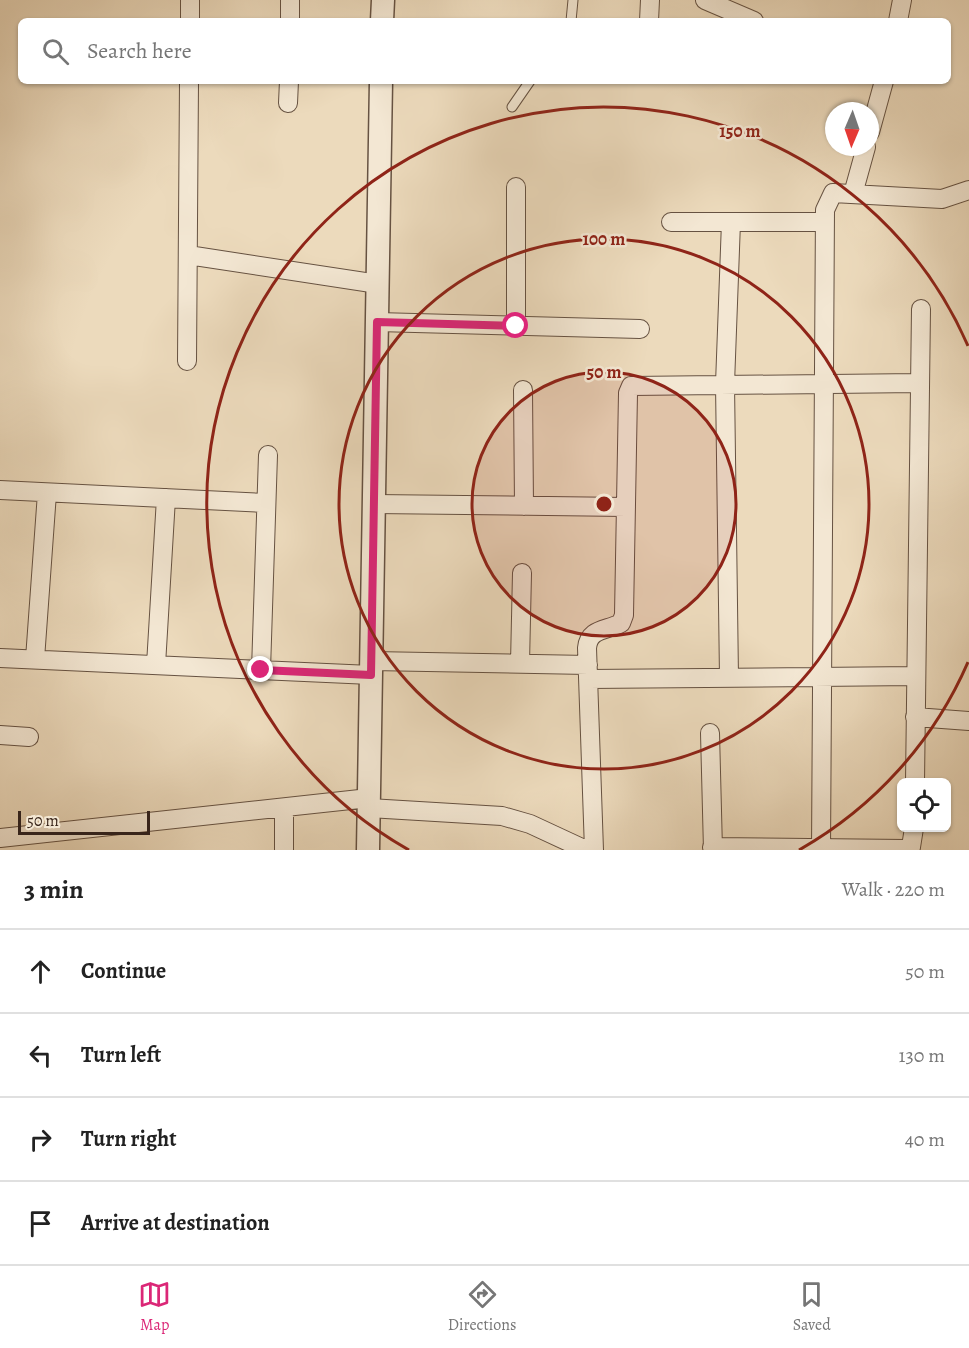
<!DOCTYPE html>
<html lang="en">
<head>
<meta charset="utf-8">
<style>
	body { margin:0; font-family:Alegreya,serif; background:#f6f6f6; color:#222 }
	.controls { position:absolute; right:18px; bottom:18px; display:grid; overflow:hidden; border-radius:9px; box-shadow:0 2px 4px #0004 }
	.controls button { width:54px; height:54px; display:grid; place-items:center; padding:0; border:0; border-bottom:2px solid #e0e0e0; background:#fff; color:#222; font:30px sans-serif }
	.compass { position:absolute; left:825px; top:102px; width:54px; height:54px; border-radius:50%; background:#fff; box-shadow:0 2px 4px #0004; rotate:182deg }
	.scale { position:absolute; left:18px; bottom:15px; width:132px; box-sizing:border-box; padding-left:6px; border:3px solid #39251a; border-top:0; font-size:16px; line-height:21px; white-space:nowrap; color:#39251a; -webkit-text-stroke:4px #f3e7d3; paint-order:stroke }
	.stop { position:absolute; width:18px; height:18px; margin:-14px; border:4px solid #db2777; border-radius:50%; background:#fff }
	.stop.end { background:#db2777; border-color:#fff; box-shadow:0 2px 6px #0008 }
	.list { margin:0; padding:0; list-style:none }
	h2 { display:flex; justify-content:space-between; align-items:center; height:78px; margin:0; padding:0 24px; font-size:26px }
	h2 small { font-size:20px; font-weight:400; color:#767676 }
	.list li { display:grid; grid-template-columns:39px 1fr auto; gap:18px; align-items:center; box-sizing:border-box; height:84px; padding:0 24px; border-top:2px solid #e0e0e0 }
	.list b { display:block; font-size:22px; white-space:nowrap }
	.list em { font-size:20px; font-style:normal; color:#767676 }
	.icon { flex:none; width:33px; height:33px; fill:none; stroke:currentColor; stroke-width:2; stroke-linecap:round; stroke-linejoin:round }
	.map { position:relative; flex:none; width:969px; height:850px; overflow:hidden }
	.search { position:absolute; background:#fff; box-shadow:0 2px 4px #0004; left:18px; right:18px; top:18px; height:66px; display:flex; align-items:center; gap:15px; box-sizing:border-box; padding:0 21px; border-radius:9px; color:#767676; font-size:22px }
	.sheet { height:414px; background:#fff }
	nav { display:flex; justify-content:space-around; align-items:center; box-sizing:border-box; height:84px; border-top:2px solid #e0e0e0; background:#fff; font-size:16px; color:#767676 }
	nav a { display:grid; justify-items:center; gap:3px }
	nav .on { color:#db2777 }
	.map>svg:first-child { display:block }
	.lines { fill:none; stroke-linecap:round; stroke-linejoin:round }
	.service-casing { stroke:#665242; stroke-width:11 }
	.minor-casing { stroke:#665242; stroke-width:20 }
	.tertiary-casing { stroke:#665242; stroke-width:25 }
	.service { stroke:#f3e7d3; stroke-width:9 }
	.minor { stroke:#f3e7d3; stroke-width:18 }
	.tertiary { stroke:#f3e7d3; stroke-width:22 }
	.route { stroke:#db2777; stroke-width:8 }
	.ring { fill:none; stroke:#8f2418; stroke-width:3 }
	.centre { fill:#8f2418; stroke:#f3e7d3; stroke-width:3 }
	.ring-label { font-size:18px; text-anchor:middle; font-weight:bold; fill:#8f2418; stroke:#f3e7d3; stroke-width:5; stroke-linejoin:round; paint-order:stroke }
</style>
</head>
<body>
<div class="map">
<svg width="969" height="850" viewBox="0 0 969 850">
	<rect width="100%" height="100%" fill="#ecdabc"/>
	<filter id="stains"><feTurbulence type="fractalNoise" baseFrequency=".00333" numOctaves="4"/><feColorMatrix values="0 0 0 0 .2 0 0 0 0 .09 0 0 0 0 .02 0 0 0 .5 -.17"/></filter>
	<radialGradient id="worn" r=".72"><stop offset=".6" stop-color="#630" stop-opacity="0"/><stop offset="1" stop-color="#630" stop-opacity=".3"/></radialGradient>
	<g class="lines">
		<g class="service-casing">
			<path id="service" d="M571 21 573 0
				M512 107 530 81"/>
		</g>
		<g class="minor-casing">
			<path id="minor" d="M705 0 754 21
				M190 21V0
				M290 21V0
				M649 21 650 0
				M898 21 902 0
				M288 103 289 81
				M870 132 884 81
				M516 187V326
				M853 194 866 147
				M671 222H825
				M188 255 378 284
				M377 322 640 329
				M187 361 189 81
				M523 390 524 506
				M0 490 266 503
				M374 504 626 507
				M0 658 371 675
				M35 659 47 493
				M372 661 588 665
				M520 663 522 573
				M156 665 166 498
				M261 670 268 455
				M729 677 725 384 731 222
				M589 679 916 676
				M915 717 969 721
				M710 733 713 850
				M0 735 29 737
				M915 782 921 309
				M369 808 502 816 530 824 586 850
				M0 838 369 798
				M712 847 906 849 911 847 914 828
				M284 850V808
				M594 850 587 648C589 628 606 631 621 623L624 615 628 393 631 386 918 383
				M821 850 825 210 833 193 942 199 969 190"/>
		</g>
		<g class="tertiary-casing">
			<path id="tertiary" d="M382 21 383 0
				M368 850 381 81"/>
		</g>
		<use href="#service" class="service"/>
		<use href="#minor" class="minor"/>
		<use href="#tertiary" class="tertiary"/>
	</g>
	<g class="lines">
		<path class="route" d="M261 670 371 675 377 322 516 326"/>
	</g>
	<circle cx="604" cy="504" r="132" fill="#8f2418" fill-opacity=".12"/>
	<g class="ring">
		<circle cx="604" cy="504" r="132"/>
		<circle cx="604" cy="504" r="265"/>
		<path d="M968 662A397 397 0 0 1 799 850M409 850A397 397 0 1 1 968 346"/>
	</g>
	<circle cx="604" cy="504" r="9" class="centre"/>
	<g class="ring-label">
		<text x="740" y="137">150 m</text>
		<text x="604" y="245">100 m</text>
		<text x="604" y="378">50 m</text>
	</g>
	<rect width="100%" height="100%" filter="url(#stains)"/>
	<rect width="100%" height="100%" fill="url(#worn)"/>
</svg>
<div class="controls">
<button><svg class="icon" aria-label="locate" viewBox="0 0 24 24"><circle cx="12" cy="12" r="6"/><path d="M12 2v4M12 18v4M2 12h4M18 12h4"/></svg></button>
</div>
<svg class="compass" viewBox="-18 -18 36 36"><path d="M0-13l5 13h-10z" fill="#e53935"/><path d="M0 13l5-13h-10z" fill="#767676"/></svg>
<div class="scale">50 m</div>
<div class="stop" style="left:516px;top:326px"></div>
<div class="stop end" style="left:261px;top:670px"></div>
<div class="search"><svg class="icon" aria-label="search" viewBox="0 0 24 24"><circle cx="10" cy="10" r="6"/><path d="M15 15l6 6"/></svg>Search here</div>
</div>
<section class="sheet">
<h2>3 min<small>Walk · 220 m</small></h2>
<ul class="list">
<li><svg class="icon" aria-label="ahead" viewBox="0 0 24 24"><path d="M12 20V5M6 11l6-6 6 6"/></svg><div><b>Continue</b></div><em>50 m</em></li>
<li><svg class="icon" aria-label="left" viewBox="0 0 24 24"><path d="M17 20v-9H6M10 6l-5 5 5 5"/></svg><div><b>Turn left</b></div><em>130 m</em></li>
<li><svg class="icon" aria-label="right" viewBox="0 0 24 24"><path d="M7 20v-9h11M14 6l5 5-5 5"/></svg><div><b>Turn right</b></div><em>40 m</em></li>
<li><svg class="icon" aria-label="arrive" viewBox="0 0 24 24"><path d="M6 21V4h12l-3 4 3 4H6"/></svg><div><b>Arrive at destination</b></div></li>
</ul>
</section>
<nav>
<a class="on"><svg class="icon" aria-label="map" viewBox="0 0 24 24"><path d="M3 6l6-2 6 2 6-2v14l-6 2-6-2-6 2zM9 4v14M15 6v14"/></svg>Map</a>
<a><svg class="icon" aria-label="directions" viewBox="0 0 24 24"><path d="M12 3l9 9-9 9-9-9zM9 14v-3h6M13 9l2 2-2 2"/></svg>Directions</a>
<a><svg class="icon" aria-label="saved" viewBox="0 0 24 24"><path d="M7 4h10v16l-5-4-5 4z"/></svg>Saved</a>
</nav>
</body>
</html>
